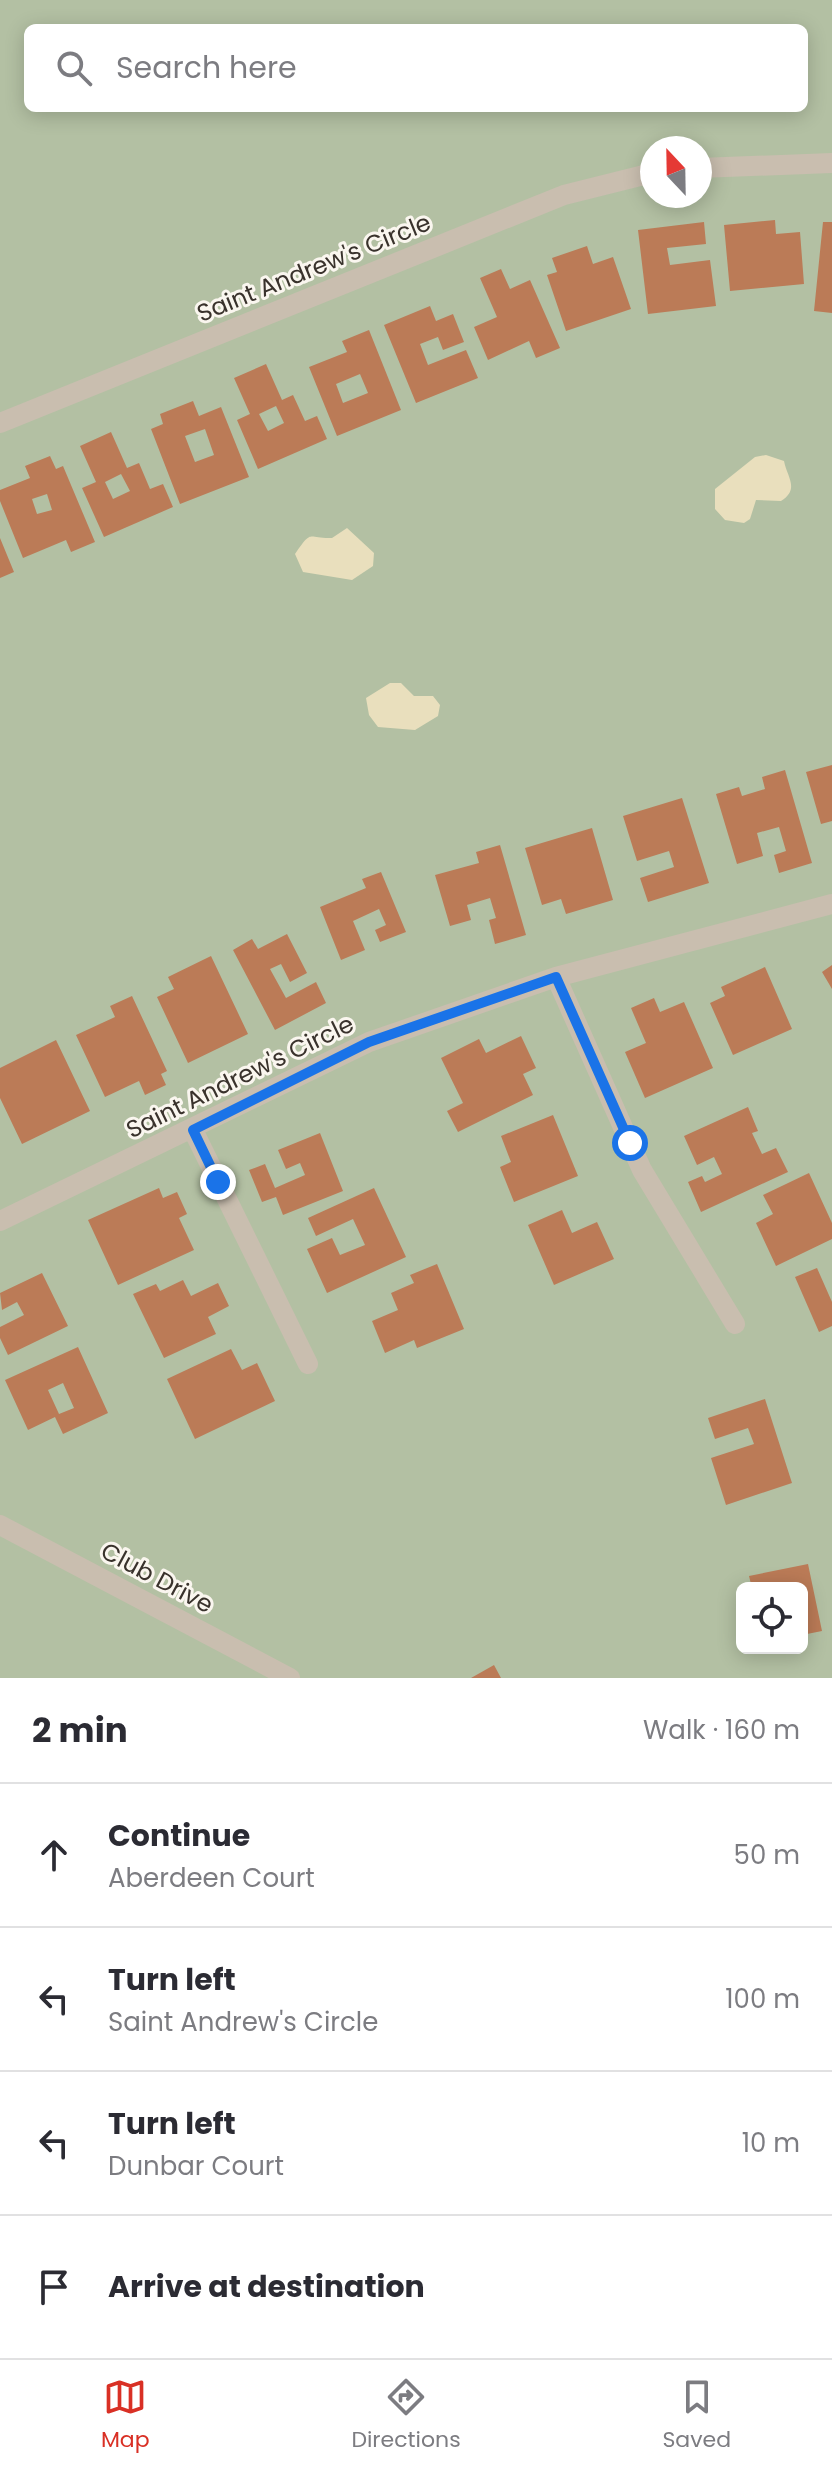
<!DOCTYPE html>
<html lang="en">
<head>
<meta charset="utf-8">
<style>
	body { margin:0; font-family:Poppins,sans-serif; background:#f7f7f7; color:#2b2b33 }
	.controls { position:absolute; right:24px; bottom:24px; display:grid; overflow:hidden; border-radius:12px; box-shadow:0 4px 20px #0003 }
	.controls button { width:72px; height:72px; display:grid; place-items:center; padding:0; border:0; border-bottom:2px solid #e1e1e2; background:#fff; color:#2b2b33; font:40px sans-serif }
	.compass { position:absolute; left:640px; top:136px; width:72px; height:72px; border-radius:50%; background:#fff; box-shadow:0 4px 20px #0003; rotate:338deg }
	.stop { position:absolute; width:24px; height:24px; margin:-18px; border:6px solid #1a73e8; border-radius:50%; background:#fff }
	.stop.end { background:#1a73e8; border-color:#fff; box-shadow:0 2px 8px #0008 }
	.list { margin:0; padding:0; list-style:none }
	h2 { display:flex; justify-content:space-between; align-items:center; height:104px; margin:0; padding:0 32px; font-size:34px }
	h2 small { font-size:26px; font-weight:400; color:#7c7c81 }
	.list li { display:grid; grid-template-columns:52px 1fr auto; gap:24px; align-items:center; box-sizing:border-box; height:144px; padding:0 32px; border-top:2px solid #e1e1e2 }
	.list b { display:block; font-size:30px; white-space:nowrap }
	.list p { margin:0; font-size:26px; white-space:nowrap; color:#7c7c81 }
	.list em { font-size:26px; font-style:normal; color:#7c7c81 }
	.icon { flex:none; width:44px; height:44px; fill:none; stroke:currentColor; stroke-width:2; stroke-linecap:round; stroke-linejoin:round }
	.map { position:relative; flex:none; width:832px; height:1678px; overflow:hidden }
	.search { position:absolute; background:#fff; box-shadow:0 4px 20px #0003; left:24px; right:24px; top:24px; height:88px; display:flex; align-items:center; gap:20px; box-sizing:border-box; padding:0 28px; border-radius:12px; color:#7c7c81; font-size:30px }
	.sheet { height:680px; background:#fff }
	nav { display:flex; justify-content:space-around; align-items:center; box-sizing:border-box; height:112px; border-top:2px solid #e1e1e2; background:#fff; font-size:22px; color:#7c7c81 }
	nav a { display:grid; justify-items:center; gap:4px }
	nav .on { color:#d93025 }
	.map>svg:first-child { display:block }
	.green { fill:#b3c0a3; fill-rule:evenodd }
	.sand { fill:#e9dfbd }
	.building { fill:#bb7b57; fill-rule:evenodd }
	.lines { fill:none; stroke-linecap:round; stroke-linejoin:round }
	.street { stroke:#c9beaf; stroke-width:20 }
	.route { stroke:#1a73e8; stroke-width:10 }
	.labels { text-anchor:middle; stroke-width:6; stroke-linejoin:round; paint-order:stroke }
	.street-label { font-size:24px; fill:#39322c; stroke:#faf6ef }
</style>
</head>
<body>
<div class="map">
<svg width="832" height="1678" viewBox="0 0 832 1678">
	<rect width="100%" height="100%" fill="#f2ece2"/>
	<path class="green" d="M0 0H832V1678H0ZM28 28H804V108H28ZM652 148H700V196H652ZM742 1588H802V1648H742Z"/>
	<path class="sand" d="M766 455 784 461C787 477 800 489 781 501L756 500 750 519 744 523 725 520 715 509V489L755 457Z
		M347 528 374 553 373 566 352 580 303 572 295 554C313 528 307 539 332 538Z
		M390 683H401L414 696H433L440 705 438 716 415 730 378 727 369 715 366 698Z"/>
	<path class="building" d="M775 220 776 234 800 232 804 284 730 291 724 225Z
		M704 222 706 244 667 248 670 265 710 260 716 306 648 314 638 230Z
		M823 222H832V313L814 311Z
		M587 246 593 264 613 257 631 309 566 331 547 275 557 272 552 258Z
		M501 269 510 289 530 280 560 348 536 358 529 341 488 360 474 327 497 317 480 278Z
		M430 306 436 321 453 314 464 342 443 350 438 337 420 344 428 365 466 350 478 378 416 403 384 325Z
		M369 330 401 410 337 436 309 367 347 352 342 341ZM360 374 368 393 343 403 336 384Z
		M266 364 282 400 293 395 305 421 317 416 327 439 258 469 237 420 250 414 234 378ZM276 406 284 423 268 431 259 414Z
		M193 401 199 416 221 407 249 477 180 504 151 429 163 424 160 414ZM205 429 214 455 195 462 185 436Z
		M111 432 127 468 139 463 150 489 163 484 173 507 104 537 82 488 96 482 80 446ZM121 474 130 491 113 499 105 482Z
		M50 456 56 469 63 466 95 542 71 552 66 540 23 558 0 501V490L30 478 25 466ZM47 494 52 510 37 514 32 499Z
		M0 538 14 572 0 578Z
		M832 765V821L821 824 806 772Z
		M785 770 812 863 779 873 774 855 786 851 779 827 757 833 763 856 737 864 716 794 739 787 742 796 765 789 762 777Z
		M682 798 709 883 648 902 640 878 674 867 669 851 637 861 623 816Z
		M592 828 613 900 566 914 561 899 542 905 525 848Z
		M500 845 526 935 495 944 489 920 496 918 490 898 467 905 471 920 450 926 435 875 479 863 476 852Z
		M381 872 406 932 380 942 375 930 386 925 379 909 353 921 365 950 341 960 320 907 366 888 362 879Z
		M287 934 307 973 290 982 281 964 270 969 286 998 316 982 326 1003 275 1030 233 950 252 939 258 949Z
		M211 956 248 1034 188 1063 157 997 174 989 168 977Z
		M832 965V989L822 972Z
		M765 967 792 1029 733 1055 710 1003 725 996 721 987Z
		M132 996 167 1071 161 1074 166 1085 145 1095 139 1081 105 1097 76 1035 115 1017 110 1006Z
		M654 998 660 1012 684 1002 713 1068 645 1098 625 1052 646 1043 631 1008Z
		M521 1036 536 1068 523 1074 533 1095 458 1132 447 1111 463 1103 441 1058 479 1039 486 1053Z
		M56 1040 90 1111 22 1144 0 1098V1068Z
		M748 1107 758 1131 752 1133 762 1154 776 1148 788 1172 701 1212 688 1182 702 1176 705 1182 722 1174 714 1157 697 1165 684 1136Z
		M553 1115 578 1176 514 1202 500 1167 511 1162 501 1136Z
		M320 1133 343 1191 283 1215 276 1197 262 1202 249 1170 265 1164 275 1188 305 1175 300 1163 286 1169 278 1150Z
		M809 1173 832 1223V1239L776 1266 756 1223 773 1214 763 1195Z
		M159 1188 163 1198 177 1192 187 1214 179 1218 194 1250 118 1285 88 1220Z
		M374 1188 406 1257 327 1293 307 1249 332 1238 340 1255 365 1245 353 1219 316 1236 308 1218Z
		M562 1210 572 1233 597 1222 614 1259 554 1285 528 1225Z
		M437 1264 464 1329 417 1348 414 1340 385 1353 372 1321 398 1310 391 1293 414 1283 410 1275Z
		M817 1268 832 1302V1326L819 1332 795 1277Z
		M42 1273 68 1326 8 1355 0 1338V1327L24 1315 17 1302 2 1310 0 1293Z
		M183 1280 191 1296 218 1283 229 1306 208 1317 216 1334 164 1358 133 1294 156 1284 160 1291Z
		M78 1347 108 1413 63 1434 55 1417 28 1430 5 1380ZM63 1383 74 1408 59 1414 48 1390Z
		M231 1349 242 1370 257 1363 275 1401 195 1439 167 1379Z
		M765 1399 792 1483 726 1505 711 1458 754 1444 748 1428 715 1439 708 1418Z
		M808 1564 822 1631 802 1635V1588H752L749 1576Z
		M494 1665 501 1678H471Z"/>
	<g class="lines">
		<path class="street" d="M700 168 832 163
			M0 423 564 195 652 173
			M556 977 642 1170 735 1324
			M193 1130 308 1364
			M0 1221 369 1042 556 977 832 904
			M0 1525 290 1678"/>
	</g>
	<g class="lines">
		<path class="route" d="M218 1182 193 1130 369 1042 556 977 630 1143"/>
	</g>
	<g class="labels">
		<g class="street-label">
			<text transform="translate(314 268) rotate(-22)" y="8">Saint Andrew's Circle</text>
			<text transform="translate(240 1077) rotate(-26)" y="8">Saint Andrew's Circle</text>
			<text transform="translate(157 1578) rotate(28)" y="8">Club Drive</text>
		</g>
	</g>
</svg>
<div class="controls">
<button><svg class="icon" aria-label="locate" viewBox="0 0 24 24"><circle cx="12" cy="12" r="6"/><path d="M12 2v4M12 18v4M2 12h4M18 12h4"/></svg></button>
</div>
<svg class="compass" viewBox="-18 -18 36 36"><path d="M0-13l5 13h-10z" fill="#e53935"/><path d="M0 13l5-13h-10z" fill="#7c7c81"/></svg>
<div class="stop" style="left:630px;top:1143px"></div>
<div class="stop end" style="left:218px;top:1182px"></div>
<div class="search"><svg class="icon" aria-label="search" viewBox="0 0 24 24"><circle cx="10" cy="10" r="6"/><path d="M15 15l6 6"/></svg>Search here</div>
</div>
<section class="sheet">
<h2>2 min<small>Walk · 160 m</small></h2>
<ul class="list">
<li><svg class="icon" aria-label="ahead" viewBox="0 0 24 24"><path d="M12 20V5M6 11l6-6 6 6"/></svg><div><b>Continue</b><p>Aberdeen Court</p></div><em>50 m</em></li>
<li><svg class="icon" aria-label="left" viewBox="0 0 24 24"><path d="M17 20v-9H6M10 6l-5 5 5 5"/></svg><div><b>Turn left</b><p>Saint Andrew's Circle</p></div><em>100 m</em></li>
<li><svg class="icon" aria-label="left" viewBox="0 0 24 24"><path d="M17 20v-9H6M10 6l-5 5 5 5"/></svg><div><b>Turn left</b><p>Dunbar Court</p></div><em>10 m</em></li>
<li><svg class="icon" aria-label="arrive" viewBox="0 0 24 24"><path d="M6 21V4h12l-3 4 3 4H6"/></svg><div><b>Arrive at destination</b></div></li>
</ul>
</section>
<nav>
<a class="on"><svg class="icon" aria-label="map" viewBox="0 0 24 24"><path d="M3 6l6-2 6 2 6-2v14l-6 2-6-2-6 2zM9 4v14M15 6v14"/></svg>Map</a>
<a><svg class="icon" aria-label="directions" viewBox="0 0 24 24"><path d="M12 3l9 9-9 9-9-9zM9 14v-3h6M13 9l2 2-2 2"/></svg>Directions</a>
<a><svg class="icon" aria-label="saved" viewBox="0 0 24 24"><path d="M7 4h10v16l-5-4-5 4z"/></svg>Saved</a>
</nav>
</body>
</html>
